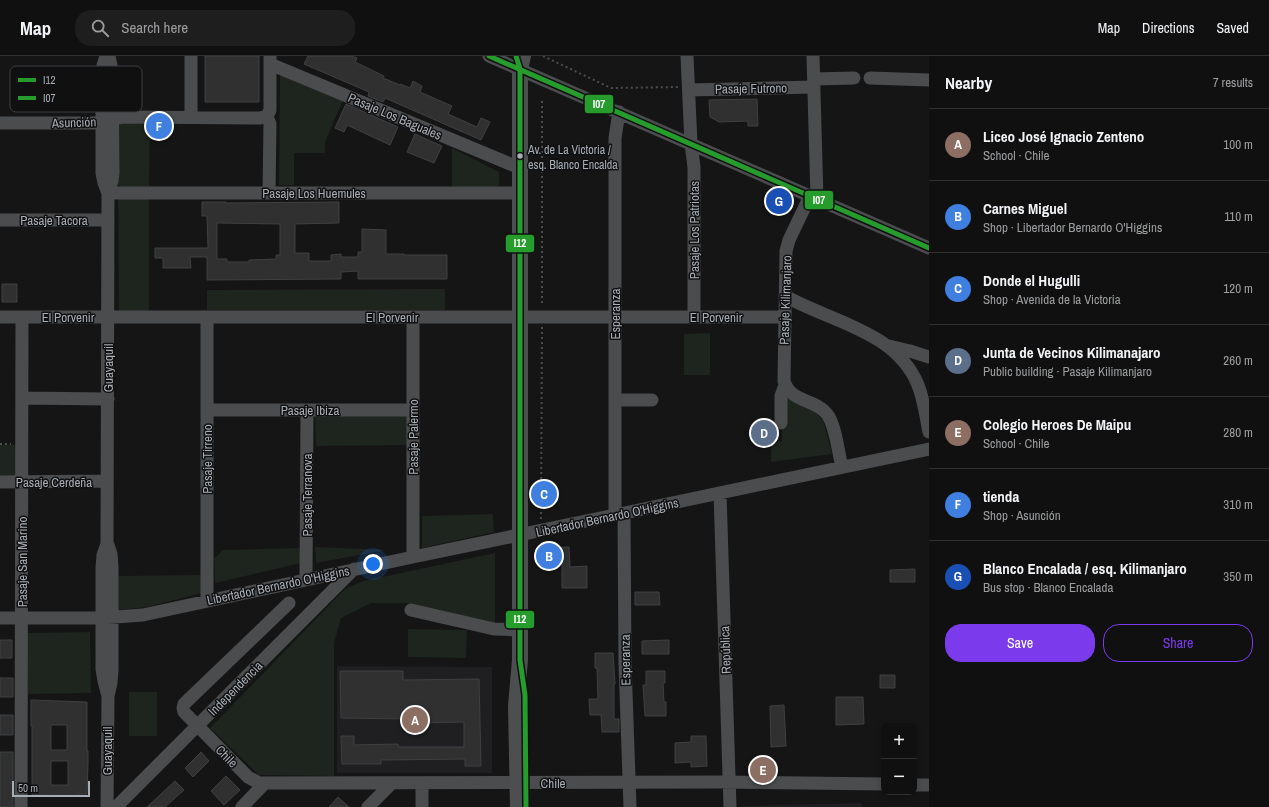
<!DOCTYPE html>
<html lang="en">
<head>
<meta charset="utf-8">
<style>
	body { margin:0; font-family:"Archivo Narrow",sans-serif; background:#1e1e1e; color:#f1f3f6 }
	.controls { position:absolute; right:12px; bottom:12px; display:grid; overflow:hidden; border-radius:8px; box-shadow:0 2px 6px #0003 }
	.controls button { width:36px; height:36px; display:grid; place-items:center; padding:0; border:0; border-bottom:1px solid #303030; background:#101010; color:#f1f3f6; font:20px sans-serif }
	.scale { position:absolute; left:12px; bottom:10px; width:78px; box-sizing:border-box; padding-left:4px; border:2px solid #a7aeb5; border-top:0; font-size:11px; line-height:14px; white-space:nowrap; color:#a7aeb5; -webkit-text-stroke:3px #101011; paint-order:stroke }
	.you { position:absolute; left:373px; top:508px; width:14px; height:14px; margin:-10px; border:3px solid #fff; border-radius:50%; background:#1a73e8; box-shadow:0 0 0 6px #1a73e833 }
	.badge { display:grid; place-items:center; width:26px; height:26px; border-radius:50%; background:#7c3aed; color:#fff; font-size:13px; font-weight:700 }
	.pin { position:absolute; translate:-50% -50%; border:2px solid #fff; box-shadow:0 1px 4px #0006 }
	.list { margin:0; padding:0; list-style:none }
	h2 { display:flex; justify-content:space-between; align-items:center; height:52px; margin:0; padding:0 16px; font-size:17px }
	h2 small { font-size:13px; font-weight:400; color:#9c9d9f }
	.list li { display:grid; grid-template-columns:26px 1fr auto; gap:12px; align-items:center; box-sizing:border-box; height:72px; padding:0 16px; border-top:1px solid #303030 }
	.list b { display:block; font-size:15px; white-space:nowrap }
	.list p { margin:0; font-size:13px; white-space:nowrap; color:#9c9d9f }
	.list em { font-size:13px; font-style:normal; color:#9c9d9f }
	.actions { display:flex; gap:8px; padding:12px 16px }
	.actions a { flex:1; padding:9px 0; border:1px solid #7c3aed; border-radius:16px; text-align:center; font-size:14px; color:#7c3aed }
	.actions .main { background:#7c3aed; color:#fff }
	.icon { flex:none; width:22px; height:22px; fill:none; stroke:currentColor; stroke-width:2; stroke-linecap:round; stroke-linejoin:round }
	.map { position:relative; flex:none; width:929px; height:751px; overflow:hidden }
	header { display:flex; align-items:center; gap:24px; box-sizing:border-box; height:56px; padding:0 20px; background:#101010; border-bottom:1px solid #303030 }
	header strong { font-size:19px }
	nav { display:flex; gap:22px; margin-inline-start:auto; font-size:14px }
	.search { width:280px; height:36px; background:#1e1e1e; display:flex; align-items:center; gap:10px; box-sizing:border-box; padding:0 14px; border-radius:16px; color:#9c9d9f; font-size:15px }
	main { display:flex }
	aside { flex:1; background:#101010 }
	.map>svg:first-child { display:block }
	.built { fill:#1f1f21 }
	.green { fill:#1e241e }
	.building { fill:#303031; stroke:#3e4042; fill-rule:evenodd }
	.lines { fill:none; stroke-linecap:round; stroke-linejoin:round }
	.path { stroke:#4b4d4f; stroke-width:2; stroke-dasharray:2 3; stroke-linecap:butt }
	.minor { stroke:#4a4c4e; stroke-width:13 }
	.major { stroke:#4c4e50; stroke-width:16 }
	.bus-1-casing { stroke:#101011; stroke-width:8 }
	.bus-2-casing { stroke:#101011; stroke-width:8 }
	.bus-1 { stroke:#269c2c; stroke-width:5 }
	.bus-2 { stroke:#269c2c; stroke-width:5 }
	.bus-dot { fill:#a7aeb5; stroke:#101011; stroke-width:1.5 }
	.labels { text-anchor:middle; stroke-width:3; stroke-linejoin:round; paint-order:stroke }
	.bus-label { font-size:12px; fill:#a7aeb5; stroke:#101011; text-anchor:start }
	.street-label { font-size:13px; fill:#a7aeb5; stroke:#101011 }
	.key { fill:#101011; stroke:#3d3f42; stroke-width:1 }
	.key-label { font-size:11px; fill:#a7aeb5 }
	.line-badge { stroke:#101011; stroke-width:1.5 }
	.badge-label { font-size:11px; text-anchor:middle; font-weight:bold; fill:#fff }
</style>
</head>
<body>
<header>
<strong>Map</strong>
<div class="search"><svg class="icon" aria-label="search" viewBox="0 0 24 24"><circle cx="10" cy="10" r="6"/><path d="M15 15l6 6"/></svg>Search here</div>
<nav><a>Map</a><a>Directions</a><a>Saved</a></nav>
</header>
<main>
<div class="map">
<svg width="929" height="751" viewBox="0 0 929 751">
	<rect width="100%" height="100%" fill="#151516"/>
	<path class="built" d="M337 610 492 611V717H337Z
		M862 747V751H743V750Z"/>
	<path class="green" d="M280 16 343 44 325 86V97H294V129H279Z
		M119 65H150L149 132H118Z
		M452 92 499 116V132H452Z
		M118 140H149V256H119Z
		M445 233V254H207V234Z
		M710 277V319H684V278Z
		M789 342 815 355 824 367 832 398 771 406V386L782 385V345Z
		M410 358V389L316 390 315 360Z
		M0 389H19V420H0Z
		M493 458 494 476 422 492V460Z
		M315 491 386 494 316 507Z
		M301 492V507L215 527 214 503 223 494Z
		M495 497V568L407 547H371L341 562 334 587V720L259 719 210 672 345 533 363 525Z
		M201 519 202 537 147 551 118 554V520Z
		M408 573 467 574 466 602 408 601Z
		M90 576 91 637 28 638 27 577Z
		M129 636H157V680H129Z"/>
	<path class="building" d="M205 0H259V46H205Z
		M308 0H351L357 2 355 6 384 20 383 22 400 29V28L410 32 413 25 422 30 420 36 452 50 448 58 477 71 481 62 490 66 481 84 385 42 383 46 368 40 369 36 304 8Z
		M757 43 758 70H748V65L719 66 710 61 709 44Z
		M346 48 398 71 390 89 347 69 344 76 335 72Z
		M415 78 442 90 434 107 407 96Z
		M202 146H226V147L339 146V167L295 168V197H309V205H331V199L341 198V201H358V196H362V173L386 174V198H404V199H447V223H358V215L341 216V223L207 224V201H190L191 212H163V202H155V192H208L207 160H202ZM217 167 280 168V199H276V203L249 204V206H227V203H217Z
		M2 228H17V246H2Z
		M569 491 570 511 587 510V532H562V507H544L543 492Z
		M915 513V526H890V514Z
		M635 536H659L660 549H635Z
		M0 584H12V602H0Z
		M669 584V598H642V585Z
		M595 597H613L615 628H614V663H619V676H602L601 659H590L589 643H598L597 612H595Z
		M340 615H403V624L479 623 481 710H465V703L381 704V708H342L341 680H354V689L398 688 399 691H464V666L409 667V663L341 662Z
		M646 615H665V627H663L664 646H666V660H645L643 629H646Z
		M880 619H895V632H880Z
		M0 622H13V641H0Z
		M836 641H863L864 668 836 669Z
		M31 644 87 646V695H88V706L87 738H78V740L32 739V670H31ZM51 669H67V694H51ZM51 705H68V729H51Z
		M784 649 786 690 771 691 770 650Z
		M0 659H13V679H0Z
		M691 680H706L707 710 691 711V706L675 707V687L691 686Z
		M0 696H13V751H0Z
		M201 696 209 705 193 721 185 712Z
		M226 720 240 734 224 749 211 735Z
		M175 725 184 734 165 751H147Z
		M338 741 349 751H329Z"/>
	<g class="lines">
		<path class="path" d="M543 0 611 32 678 31
			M542 45V249
			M0 388H11
			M541 463 542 271"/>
		<path class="minor" d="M106 0 102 13V117L104 127 108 137
			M191 0V61
			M489 0 929 192
			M687 0 691 88 694 111V261
			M813 0 817 143
			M270 8 520 112
			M870 22 929 24
			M814 23 854 22
			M689 34 814 31
			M267 60 270 68 269 137
			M267 60 270 54V0
			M0 67H94L124 61 260 62 267 60
			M108 137H520
			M810 140 789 184 786 195 784 325C791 347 814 342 827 358 836 370 838 396 842 411
			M0 164H108
			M785 240C831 266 896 275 918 329 924 344 926 361 929 376
			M0 261H784
			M207 261V545
			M889 290 910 295 929 301
			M22 342 108 343
			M615 344H652
			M207 354H413
			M781 367V340L785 329
			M0 426 107 425
			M720 437 730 751
			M624 458 625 607 630 751
			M615 459V82L619 56
			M413 501V261
			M306 523 307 354
			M289 547 184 648 183 652 184 656 248 721 259 727 722 726 884 728
			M411 554 494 573 520 574
			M0 562H102L143 559 413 501 615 459 929 393
			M108 640 104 625 102 613V512L103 499 107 488 108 137 112 125 113 117 112 14 109 0
			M422 727V751
			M914 729H929
			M21 751 22 261
			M107 751 108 640 111 627 112 614V512L111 498 108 489
			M116 751 354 513
			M242 751 265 727
			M368 751 392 727"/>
		<path class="major" d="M518 751 516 650 520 604V13L523 0"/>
		<g class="bus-1-casing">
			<path id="bus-1" d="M516 0 520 13V604L525 639 526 751"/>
		</g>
		<g class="bus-2-casing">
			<path id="bus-2" d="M489 0 929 192"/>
		</g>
		<use href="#bus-1" class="bus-1"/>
		<use href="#bus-2" class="bus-2"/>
	</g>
	<circle class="bus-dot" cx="520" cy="100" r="3.5"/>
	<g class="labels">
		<g class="bus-label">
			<text x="528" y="98">Av. de La Victoria /<tspan x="528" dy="15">esq. Blanco Encalda</tspan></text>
		</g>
		<g class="street-label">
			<text transform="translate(751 32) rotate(-1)" y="5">Pasaje Futrono</text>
			<text transform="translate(395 60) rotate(23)" y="5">Pasaje Los Baguales</text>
			<text transform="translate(74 66) rotate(-2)" y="5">Asunción</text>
			<text x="314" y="142">Pasaje Los Huemules</text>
			<text x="54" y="169">Pasaje Tacora</text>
			<text transform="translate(694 174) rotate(-90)" y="5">Pasaje Los Patriotas</text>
			<text transform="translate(785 244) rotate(-88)" y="5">Pasaje Kilimanjaro</text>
			<text transform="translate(615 258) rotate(-90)" y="5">Esperanza</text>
			<text x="68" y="266">El Porvenir</text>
			<text x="392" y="266">El Porvenir</text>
			<text x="716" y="266">El Porvenir</text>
			<text transform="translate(108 312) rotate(-90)" y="5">Guayaquil</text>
			<text x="310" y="359">Pasaje Ibiza</text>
			<text transform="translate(413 381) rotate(-90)" y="5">Pasaje Palermo</text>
			<text transform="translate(207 403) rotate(-90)" y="5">Pasaje Tirreno</text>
			<text x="54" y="431">Pasaje Cerdeña</text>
			<text transform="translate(307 439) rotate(-90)" y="5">Pasaje Terranova</text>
			<text transform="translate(607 461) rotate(-12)" y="5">Libertador Bernardo O'Higgins</text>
			<text transform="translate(22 506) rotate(-90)" y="5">Pasaje San Marino</text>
			<text transform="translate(278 529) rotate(-12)" y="5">Libertador Bernardo O'Higgins</text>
			<text transform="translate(725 594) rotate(-92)" y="5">República</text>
			<text transform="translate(625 604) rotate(-91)" y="5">Esperanza</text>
			<text transform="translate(235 632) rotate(-45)" y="5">Independencia</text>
			<text transform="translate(107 695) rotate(-90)" y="5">Guayaquil</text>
			<text transform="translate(227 700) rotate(45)" y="5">Chile</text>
			<text x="553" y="732">Chile</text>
		</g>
	</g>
	<rect x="10" y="10" width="132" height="46" rx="6" class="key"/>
	<rect x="18" y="22" width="18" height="4" fill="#269c2c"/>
	<rect x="18" y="40" width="18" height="4" fill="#269c2c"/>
	<g class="key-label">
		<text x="43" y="28">I12</text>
		<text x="43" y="46">I07</text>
	</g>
	<g class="line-badge">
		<rect x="584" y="38" width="30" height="20" rx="4" fill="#269c2c"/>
		<rect x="804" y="134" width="30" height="20" rx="4" fill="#269c2c"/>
		<rect x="505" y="178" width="30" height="19" rx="4" fill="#269c2c"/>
		<rect x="505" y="554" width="30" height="19" rx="4" fill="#269c2c"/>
	</g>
	<g class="badge-label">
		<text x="599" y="52">I07</text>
		<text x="819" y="148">I07</text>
		<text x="520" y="191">I12</text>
		<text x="520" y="567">I12</text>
	</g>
</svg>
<div class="controls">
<button>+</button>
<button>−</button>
</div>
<div class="scale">50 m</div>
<div class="you"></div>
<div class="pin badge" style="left:415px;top:664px;background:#8d6e63">A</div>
<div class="pin badge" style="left:549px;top:500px;background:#3f7fe0">B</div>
<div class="pin badge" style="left:544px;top:438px;background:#3f7fe0">C</div>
<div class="pin badge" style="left:764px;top:377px;background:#5c6f8a">D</div>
<div class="pin badge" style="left:763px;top:714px;background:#8d6e63">E</div>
<div class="pin badge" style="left:159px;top:70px;background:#3f7fe0">F</div>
<div class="pin badge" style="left:779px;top:145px;background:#1a4fb4">G</div>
</div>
<aside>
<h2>Nearby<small>7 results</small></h2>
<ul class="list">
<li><span class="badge" style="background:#8d6e63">A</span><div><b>Liceo José Ignacio Zenteno</b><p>School · Chile</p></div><em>100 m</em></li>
<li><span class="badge" style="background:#3f7fe0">B</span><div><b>Carnes Miguel</b><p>Shop · Libertador Bernardo O'Higgins</p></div><em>110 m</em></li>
<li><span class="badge" style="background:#3f7fe0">C</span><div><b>Donde el Hugulli</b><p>Shop · Avenida de la Victoria</p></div><em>120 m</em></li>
<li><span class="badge" style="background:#5c6f8a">D</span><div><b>Junta de Vecinos Kilimanajaro</b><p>Public building · Pasaje Kilimanjaro</p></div><em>260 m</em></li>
<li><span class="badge" style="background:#8d6e63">E</span><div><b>Colegio Heroes De Maipu</b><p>School · Chile</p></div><em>280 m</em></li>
<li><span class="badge" style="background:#3f7fe0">F</span><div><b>tienda</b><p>Shop · Asunción</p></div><em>310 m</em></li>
<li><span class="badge" style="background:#1a4fb4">G</span><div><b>Blanco Encalada / esq. Kilimanjaro</b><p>Bus stop · Blanco Encalada</p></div><em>350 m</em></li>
</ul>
<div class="actions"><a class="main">Save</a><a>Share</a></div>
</aside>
</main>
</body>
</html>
